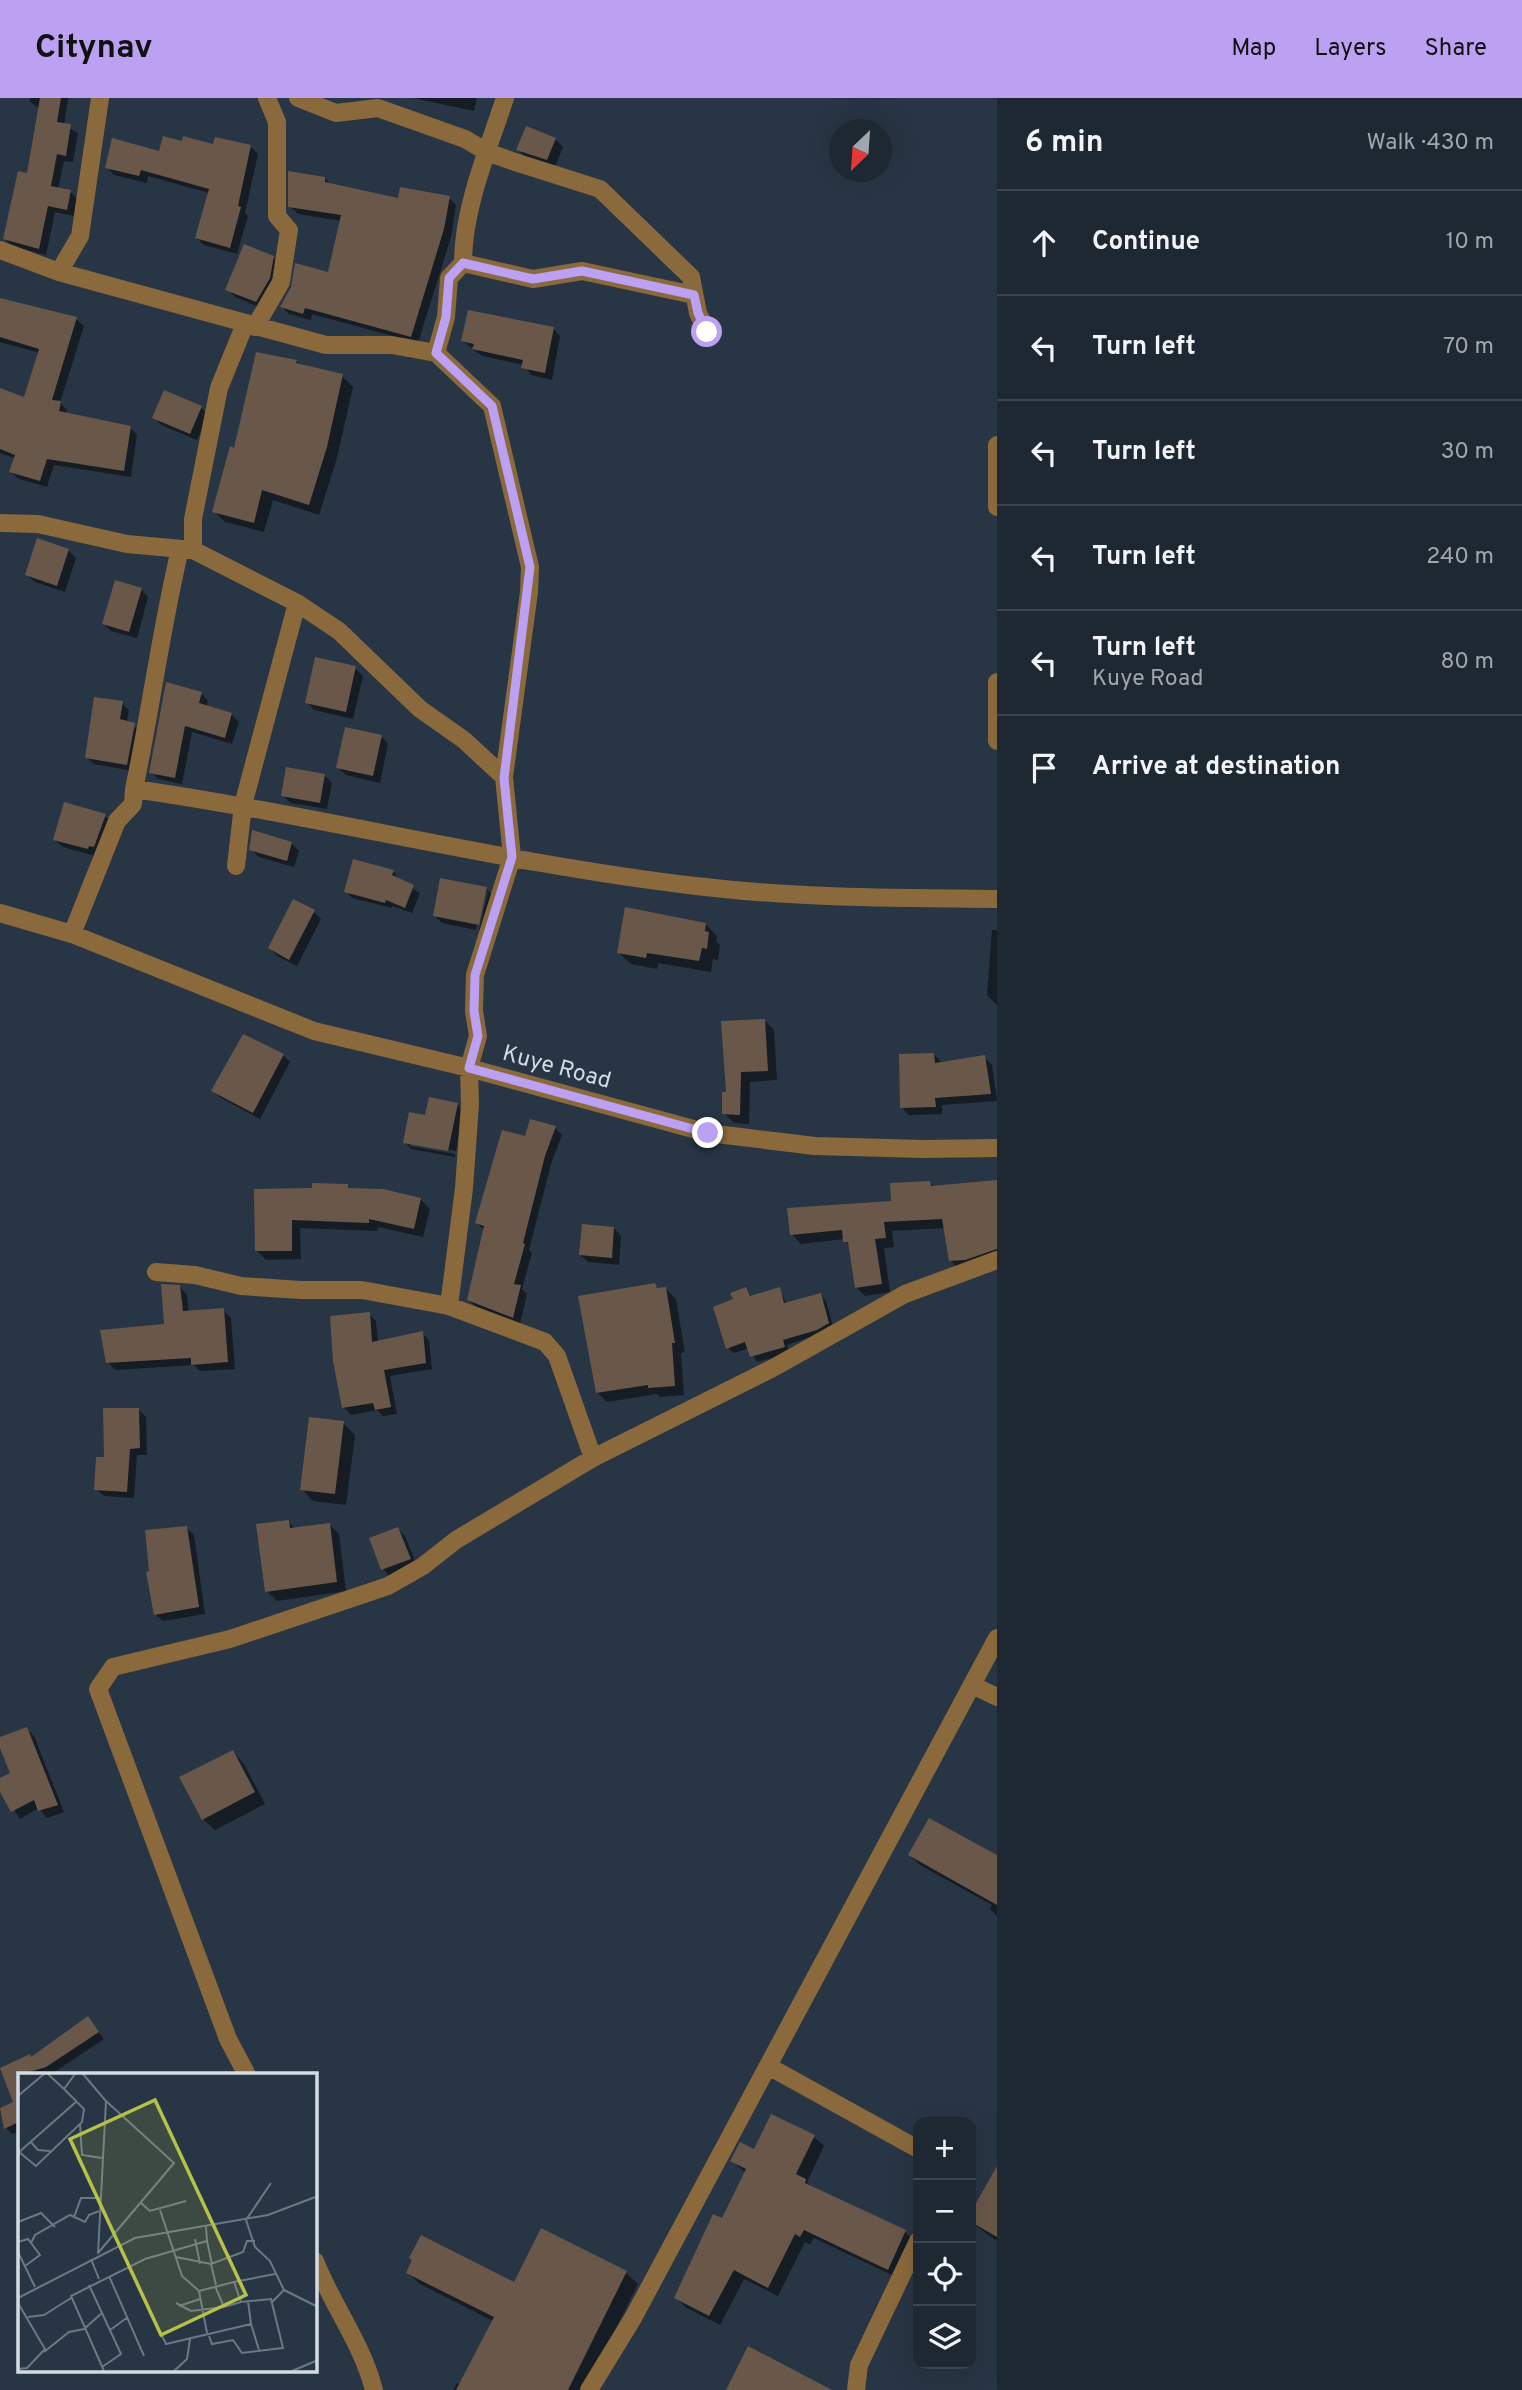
<!DOCTYPE html>
<html lang="en">
<head>
<meta charset="utf-8">
<style>
	body { margin:0; font-family:Overpass,sans-serif; background:#26303b; color:#f1f3f6 }
	.controls { position:absolute; right:21px; bottom:21px; display:grid; overflow:hidden; border-radius:14px; box-shadow:0 7px 28px #0002 }
	.controls button { width:63px; height:63px; display:grid; place-items:center; padding:0; border:0; border-bottom:2px solid #3c444e; background:#1e2833; color:#f1f3f6; font:35px sans-serif }
	.compass { position:absolute; left:829px; top:21px; width:63px; height:63px; border-radius:50%; background:#1e2833; box-shadow:0 7px 28px #0002; rotate:205deg }
	.stop { position:absolute; width:21px; height:21px; margin:-16px; border:5px solid #bca0f2; border-radius:50%; background:#fff }
	.stop.end { background:#bca0f2; border-color:#fff; box-shadow:0 2px 7px #0008 }
	.list { margin:0; padding:0; list-style:none }
	h2 { display:flex; justify-content:space-between; align-items:center; height:91px; margin:0; padding:0 28px; font-size:30px }
	h2 small { font-size:23px; font-weight:400; color:#a1a6ac }
	.list li { display:grid; grid-template-columns:46px 1fr auto; gap:21px; align-items:center; box-sizing:border-box; height:105px; padding:0 28px; border-top:2px solid #3c444e }
	.list b { display:block; font-size:26px; white-space:nowrap }
	.list p { margin:0; font-size:23px; white-space:nowrap; color:#a1a6ac }
	.list em { font-size:23px; font-style:normal; color:#a1a6ac }
	.icon { flex:none; width:38px; height:38px; fill:none; stroke:currentColor; stroke-width:2; stroke-linecap:round; stroke-linejoin:round }
	.map { position:relative; flex:none; width:997px; height:2292px; overflow:hidden }
	header { display:flex; align-items:center; gap:42px; box-sizing:border-box; height:98px; padding:0 35px; background:#bca0f2; color:#111 }
	header strong { font-size:33px }
	nav { display:flex; gap:38px; margin-inline-start:auto; font-size:24px }
	main { display:flex }
	aside { flex:1; background:#1e2833 }
	.map>svg:first-child { display:block }
	.shadow { fill:#0007 }
	.building { fill:#695849 }
	.lines { fill:none; stroke-linecap:round; stroke-linejoin:round }
	.minor { stroke:#8a693c; stroke-width:18 }
	.route { stroke:#bca0f2; stroke-width:9 }
	.labels { text-anchor:middle; stroke-width:5; stroke-linejoin:round; paint-order:stroke }
	.street-label { font-size:23px; fill:#d3dce5; stroke:#283544 }
	.inset-road { fill:none; stroke:#6c7884; stroke-width:2 }
	.view { fill:#b5c249; fill-opacity:0.15; stroke:#b5c249; stroke-width:3.5 }
	.inset-edge { fill:none; stroke:#d3dce5; stroke-width:3.5 }
</style>
</head>
<body>
<header>
<strong>Citynav</strong>
<nav><a>Map</a><a>Layers</a><a>Share</a></nav>
</header>
<main>
<div class="map">
<svg width="997" height="2292" viewBox="0 0 997 2292">
	<rect width="100%" height="100%" fill="#283544"/>
	<path class="shadow" d="M30 0H68L64 27 78 35 73 64 64 63 58 91 70 93 77 101 74 118 55 114 46 157 12 148 5 141 29 77 40 11 30 4Z
		M413 0H477L474 13Z
		M555 41 563 49 555 69 526 59 518 52Z
		M250 48 258 56 245 115 248 118 237 156 204 147 197 140 209 95 148 78 147 85 114 77 107 69 160 55Z
		M325 80 331 87 400 102 449 100 456 107 451 139 418 245 312 216 311 222 289 216 282 209 330 176 342 123 298 116 290 108Z
		M273 159 280 167 264 211 235 199 228 191Z
		M0 205 76 221 84 228 60 305 67 312 66 316 130 329 137 337 131 379 54 367 47 389 19 381 11 374 15 360 0 355V292L25 301 40 255 0 244Z
		M553 230 560 238 552 282 531 277 524 267 482 258 463 243Z
		M296 263 301 268 342 278 353 289 337 360 319 417 273 402 264 434 225 424 214 413 236 352Z
		M201 309 208 317 197 342 161 327 154 319Z
		M68 452 76 460 65 494 35 484 27 477Z
		M141 491 148 499 137 540 111 533 104 526Z
		M355 570 363 578 353 621 314 612 307 604Z
		M201 595 208 603 206 609 232 617 239 624 232 646 192 634 182 686 158 681 151 674Z
		M122 605 129 612 127 625 141 633 134 673 94 666 87 660Z
		M381 638 388 646 380 685 346 677 338 670Z
		M324 677 332 685 327 711 290 705 283 697Z
		M105 718 113 725 95 758 63 749 55 742Z
		M291 745 299 753 294 769 259 759 251 751Z
		M393 773 399 782 420 795 412 815 392 808V810L352 800 346 793Z
		M486 791 494 798 486 834 479 832 488 794H484L476 832 442 825 435 818Z
		M314 814 321 821 297 868 277 858 270 850Z
		M705 826 717 838 716 843 720 847 718 862 713 861 711 874 658 865 657 871 631 866 619 855Z
		M992 832H997V907L987 897Z
		M764 922 774 932 777 982 750 984 749 1026 734 1025 724 1015 727 996Z
		M934 956 941 964 984 959 992 967 997 1003 942 1007V1016L909 1017 901 1009Z
		M283 957 290 964 260 1021 221 1000 213 993Z
		M457 1006 463 1013 456 1053 410 1044V1048L455 1056V1059L411 1051 405 1044 426 1019Z
		M555 1030 562 1037 551 1066 529 1152 532 1155 522 1191 527 1196 520 1226 476 1209 469 1202 484 1132 477 1125 526 1040Z
		M997 1084V1155L960 1172 950 1162 945 1130 892 1133 894 1149 884 1150 890 1194 865 1198 856 1189 851 1149 844 1141 801 1146 792 1136 893 1105 930 1085 935 1089Z
		M347 1088 352 1092 421 1102 430 1111 423 1139 378 1129 377 1133 300 1130 301 1161 266 1162 257 1153 314 1092Z
		M614 1130 621 1138 619 1167 588 1164 580 1157Z
		M655 1187 659 1192 666 1191 676 1201 685 1254 681 1255 684 1297 660 1299 657 1296 607 1304 597 1294Z
		M180 1189 187 1197 189 1215 223 1212 231 1220 235 1271 200 1273 194 1267 115 1272 108 1264 166 1228Z
		M746 1191 752 1199 779 1191 787 1206 821 1197 826 1203 834 1231 787 1247 790 1255 757 1264 749 1250 734 1255 728 1250 735 1202Z
		M369 1216 376 1223 378 1244 422 1235 429 1242 432 1271 390 1278 397 1316 383 1318 377 1312 351 1317 344 1309Z
		M139 1312 146 1319 147 1357H137L134 1400 104 1398 96 1391 106 1361Z
		M343 1325 355 1337 346 1407 313 1403 302 1391Z
		M289 1424 295 1431 329 1426 339 1436 346 1493 277 1503 267 1493Z
		M186 1430 194 1437 205 1516 163 1523 155 1516Z
		M398 1431 405 1438 417 1468 390 1479 383 1471Z
		M27 1631 34 1638 64 1714 47 1720 39 1710 20 1721 0 1690V1682L12 1676 0 1641Z
		M233 1654 244 1666 265 1706 215 1732 203 1721Z
		M910 1757 997 1760V1818L990 1811 992 1807 920 1767Z
		M88 1921 104 1941 53 1975 19 1977V1988L12 1990 6 1984 2 1971 32 1961Z
		M19 2003V2034L12 2036 6 2030 0 2012Z
		M772 2018 814 2039 824 2048 807 2084 813 2091 905 2134 915 2144 898 2180 814 2140 810 2147 805 2144 778 2198 744 2181 720 2227 685 2209 676 2199 723 2122 746 2075 732 2063 755 2054Z
		M989 2086 997 2091V2143L971 2124V2117Z
		M542 2133 626 2175 638 2186 585 2292H453L457 2285 461 2287 493 2223 420 2186 408 2175 515 2187Z"/>
	<path class="building" d="M40 0H61L57 24 71 26 66 58 57 56 51 88 71 92 67 112 48 108 39 151 3 141 18 73 27 75Z
		M526 28 556 40 547 62 516 52Z
		M163 38 182 43 183 38 213 46 215 39 251 47 238 108 241 109 230 150 195 140 209 91 141 72 139 78 105 70 112 40 159 53Z
		M288 73 325 79V84L398 100 400 89 450 98 444 131 411 239 305 210 303 216 280 209 291 189 295 165 328 174 341 117 288 109Z
		M244 146 274 158 270 180 256 204 225 192Z
		M0 200 77 219 52 302 61 303 59 313 131 328 124 373 47 361 40 383 9 374 15 357 0 351V290L24 299 39 251 0 239Z
		M468 212 554 229 545 275 521 270 523 262 472 251 474 246 461 243Z
		M256 254 297 262 296 265 343 276 327 349 309 407 262 392 254 425 212 414 230 348 234 350Z
		M164 292 202 308 190 336 152 320Z
		M37 440 69 451 57 488 25 477Z
		M115 482 142 490 129 534 102 526Z
		M315 559 356 568 346 614 305 605Z
		M166 584 202 594 199 605 232 615 225 640 185 628 175 680 149 675Z
		M94 599 123 603 120 621 135 625 127 667 85 660Z
		M345 629 382 637 373 678 336 670Z
		M286 669 325 676 320 705 281 698Z
		M64 704 106 716 94 749 89 748 88 751 53 742Z
		M252 732 292 744 287 763 249 752Z
		M353 761 394 772 392 777 414 787 405 810 386 802 385 805 344 794Z
		M440 780 487 789 479 827 433 818Z
		M293 801 315 812 289 862 268 850Z
		M625 809 706 825 705 833 709 834 707 851 702 850 699 863 647 855 646 860 617 855Z
		M765 921 768 973 741 974 740 1017 722 1016V994H726L721 923Z
		M243 936 284 956 253 1015 211 993Z
		M934 955 935 965 985 957 991 996 935 1000 936 1009 900 1010 899 956Z
		M429 999 458 1005 448 1053 403 1045 409 1014 425 1017Z
		M530 1021 556 1028 545 1058 523 1145 525 1146 514 1186 521 1187 513 1220 467 1202 484 1128 475 1125 502 1032 525 1038Z
		M997 1082V1151L965 1162 949 1163 942 1121 884 1124 886 1140 875 1141 882 1186 855 1190 848 1144H843L842 1132 790 1137 787 1110 891 1103 890 1085 930 1083 931 1088Z
		M312 1085 348 1086V1090L383 1091 421 1100 414 1131 369 1121V1125L292 1122V1153H255L254 1091 312 1090Z
		M582 1126 614 1129 612 1160 579 1157Z
		M655 1185 657 1190 666 1189 675 1245H672L675 1288 648 1290V1287L596 1295 578 1198Z
		M161 1186 180 1187 183 1213 224 1210 228 1264 191 1267V1260L106 1265 100 1232 164 1226Z
		M746 1189 750 1198 780 1189 784 1205 821 1195 829 1225 817 1232 783 1242 785 1249 750 1259 745 1244 726 1251 713 1209 733 1201 730 1195Z
		M370 1214 372 1244 423 1233 426 1265 384 1272 391 1309 375 1312 373 1305 342 1310 333 1263 330 1218Z
		M103 1310H139L140 1350 130 1351 127 1394 94 1392 96 1359H104Z
		M309 1319 344 1323 335 1396 300 1392Z
		M289 1422 290 1430 330 1425 337 1484 265 1494 256 1426Z
		M187 1428 199 1509 154 1517 146 1474 149 1473 145 1432Z
		M398 1429 411 1461 381 1472 369 1440Z
		M27 1629 58 1707 38 1713 34 1702 11 1714 0 1694V1680L10 1675 0 1650V1639Z
		M233 1652 255 1694 202 1722 179 1679Z
		M929 1720 997 1757V1807L908 1757Z
		M88 1918 99 1934 46 1969 19 1977V2024L4 2031 0 2010 13 2004 0 1970 30 1956 31 1959Z
		M771 2016 815 2037 796 2076 806 2081 805 2085 906 2132 888 2172 804 2132 800 2139 795 2136 768 2190 734 2172 709 2218 674 2200 713 2116 722 2120 746 2071 730 2063 740 2044 754 2051Z
		M997 2068V2139L971 2124V2114Z
		M541 2130 627 2173 568 2292H456L494 2219 406 2175 412 2162 409 2160 421 2137 514 2184Z
		M748 2248 832 2292H726Z"/>
	<g class="lines">
		<path class="minor" d="M100 0 80 138 59 174 326 247H392L436 255
			M298 0 336 15 378 10 465 41 487 54 515 64 600 91 691 179 698 215 707 234
			M0 152 59 174
			M463 165 533 181 582 173 694 197
			M255 229 281 184 289 132 277 118V24L267 0
			M997 347V409
			M0 425 38 426 127 446 193 452 297 505 339 533 420 611 464 642 504 679
			M193 452V421L219 290 245 226
			M997 584V643
			M134 691C151 611 161 531 180 451
			M236 768 243 707 297 505
			M0 815 72 836 314 933 469 970 708 1035 815 1048 923 1051 997 1050
			M72 836 117 723 133 706 134 691C322 718 507 766 696 788 796 800 896 800 997 801
			M156 1174 195 1177 241 1188 301 1192H362L449 1208 545 1244 557 1258 593 1360
			M449 1208 464 1090 470 1006 469 970 478 938 474 913 475 877 512 759 504 679 529 494 530 469 492 308 436 255 446 219 449 180 463 165C463 110 488 52 505 0
			M972 1587 997 1599
			M768 1968 918 2051
			M247 1977 228 1941 98 1591 113 1569 230 1541 388 1488 423 1468 456 1442 593 1360 773 1270 905 1196 997 1162
			M315 2163C332 2207 362 2245 374 2292
			M589 2292 633 2220 997 1540
			M856 2292 859 2267 918 2143"/>
	</g>
	<g class="lines">
		<path class="route" d="M707 234 698 215 694 197 582 173 533 181 463 165 449 180 446 219 436 255 492 308 530 469 504 680 512 759 475 877 474 913 478 938 469 970 708 1035"/>
	</g>
	<g class="labels">
		<g class="street-label">
			<text transform="translate(557 968) rotate(15)" y="8">Kuye Road</text>
		</g>
	</g>
	<g transform="translate(18 1975)">
		<rect width="299" height="299" fill="#283544"/>
		<path class="inset-road" d="M30 1 46 16 57 1M65 1 88 28 80 181M0 23 26 1M62 51 64 82 84 85M12 68 20 77 32 78M1 79 18 93 64 49 66 36 46 16M0 80 59 28M253 110 228 147 237 174 252 188 266 217 254 229M123 130 132 138 168 128M142 137 164 203 181 218 189 260M56 144 63 125H82M0 149 23 140 37 154M177 166 182 191M189 168 194 191M0 169 10 166 22 182 7 193M13 170 17 162 52 142 67 149 71 142 81 138M0 179 17 214M80 180 156 90 88 28M158 184 193 191 225 179 229 168H237M73 186 81 206M193 191 198 212M111 194 148 271 233 251 230 228M91 203 126 283M216 209 257 201M71 212 103 281 84 294M197 213 206 234 223 229M266 217 300 234M181 218 216 209 223 229 253 226 265 275 224 280 215 267 194 271 191 263M0 225 117 165 250 142 300 123M0 230 27 276 9 295 0 296M158 230 173 238 206 234M161 233 182 226M10 244 26 242 53 225M233 251 241 277M92 257 110 244M26 279 51 259 66 256 84 240M86 298 53 223 127 186 189 168 188 154M156 298 169 286 172 266M274 298 300 287"/>
		<path class="view" d="M137 27 228 222 143 262 52 66Z"/>
		<rect width="299" height="299" class="inset-edge"/>
	</g>
</svg>
<div class="controls">
<button>+</button>
<button>−</button>
<button><svg class="icon" aria-label="locate" viewBox="0 0 24 24"><circle cx="12" cy="12" r="6"/><path d="M12 2v4M12 18v4M2 12h4M18 12h4"/></svg></button>
<button><svg class="icon" aria-label="layers" viewBox="0 0 24 24"><path d="M12 4l9 5-9 5-9-5zM3 14l9 5 9-5"/></svg></button>
</div>
<svg class="compass" viewBox="-18 -18 36 36"><path d="M0-13l5 13h-10z" fill="#e53935"/><path d="M0 13l5-13h-10z" fill="#a1a6ac"/></svg>
<div class="stop" style="left:707px;top:234px"></div>
<div class="stop end" style="left:708px;top:1035px"></div>
</div>
<aside>
<h2>6 min<small>Walk · 430 m</small></h2>
<ul class="list">
<li><svg class="icon" aria-label="ahead" viewBox="0 0 24 24"><path d="M12 20V5M6 11l6-6 6 6"/></svg><div><b>Continue</b></div><em>10 m</em></li>
<li><svg class="icon" aria-label="left" viewBox="0 0 24 24"><path d="M17 20v-9H6M10 6l-5 5 5 5"/></svg><div><b>Turn left</b></div><em>70 m</em></li>
<li><svg class="icon" aria-label="left" viewBox="0 0 24 24"><path d="M17 20v-9H6M10 6l-5 5 5 5"/></svg><div><b>Turn left</b></div><em>30 m</em></li>
<li><svg class="icon" aria-label="left" viewBox="0 0 24 24"><path d="M17 20v-9H6M10 6l-5 5 5 5"/></svg><div><b>Turn left</b></div><em>240 m</em></li>
<li><svg class="icon" aria-label="left" viewBox="0 0 24 24"><path d="M17 20v-9H6M10 6l-5 5 5 5"/></svg><div><b>Turn left</b><p>Kuye Road</p></div><em>80 m</em></li>
<li><svg class="icon" aria-label="arrive" viewBox="0 0 24 24"><path d="M6 21V4h12l-3 4 3 4H6"/></svg><div><b>Arrive at destination</b></div></li>
</ul>
</aside>
</main>
</body>
</html>
